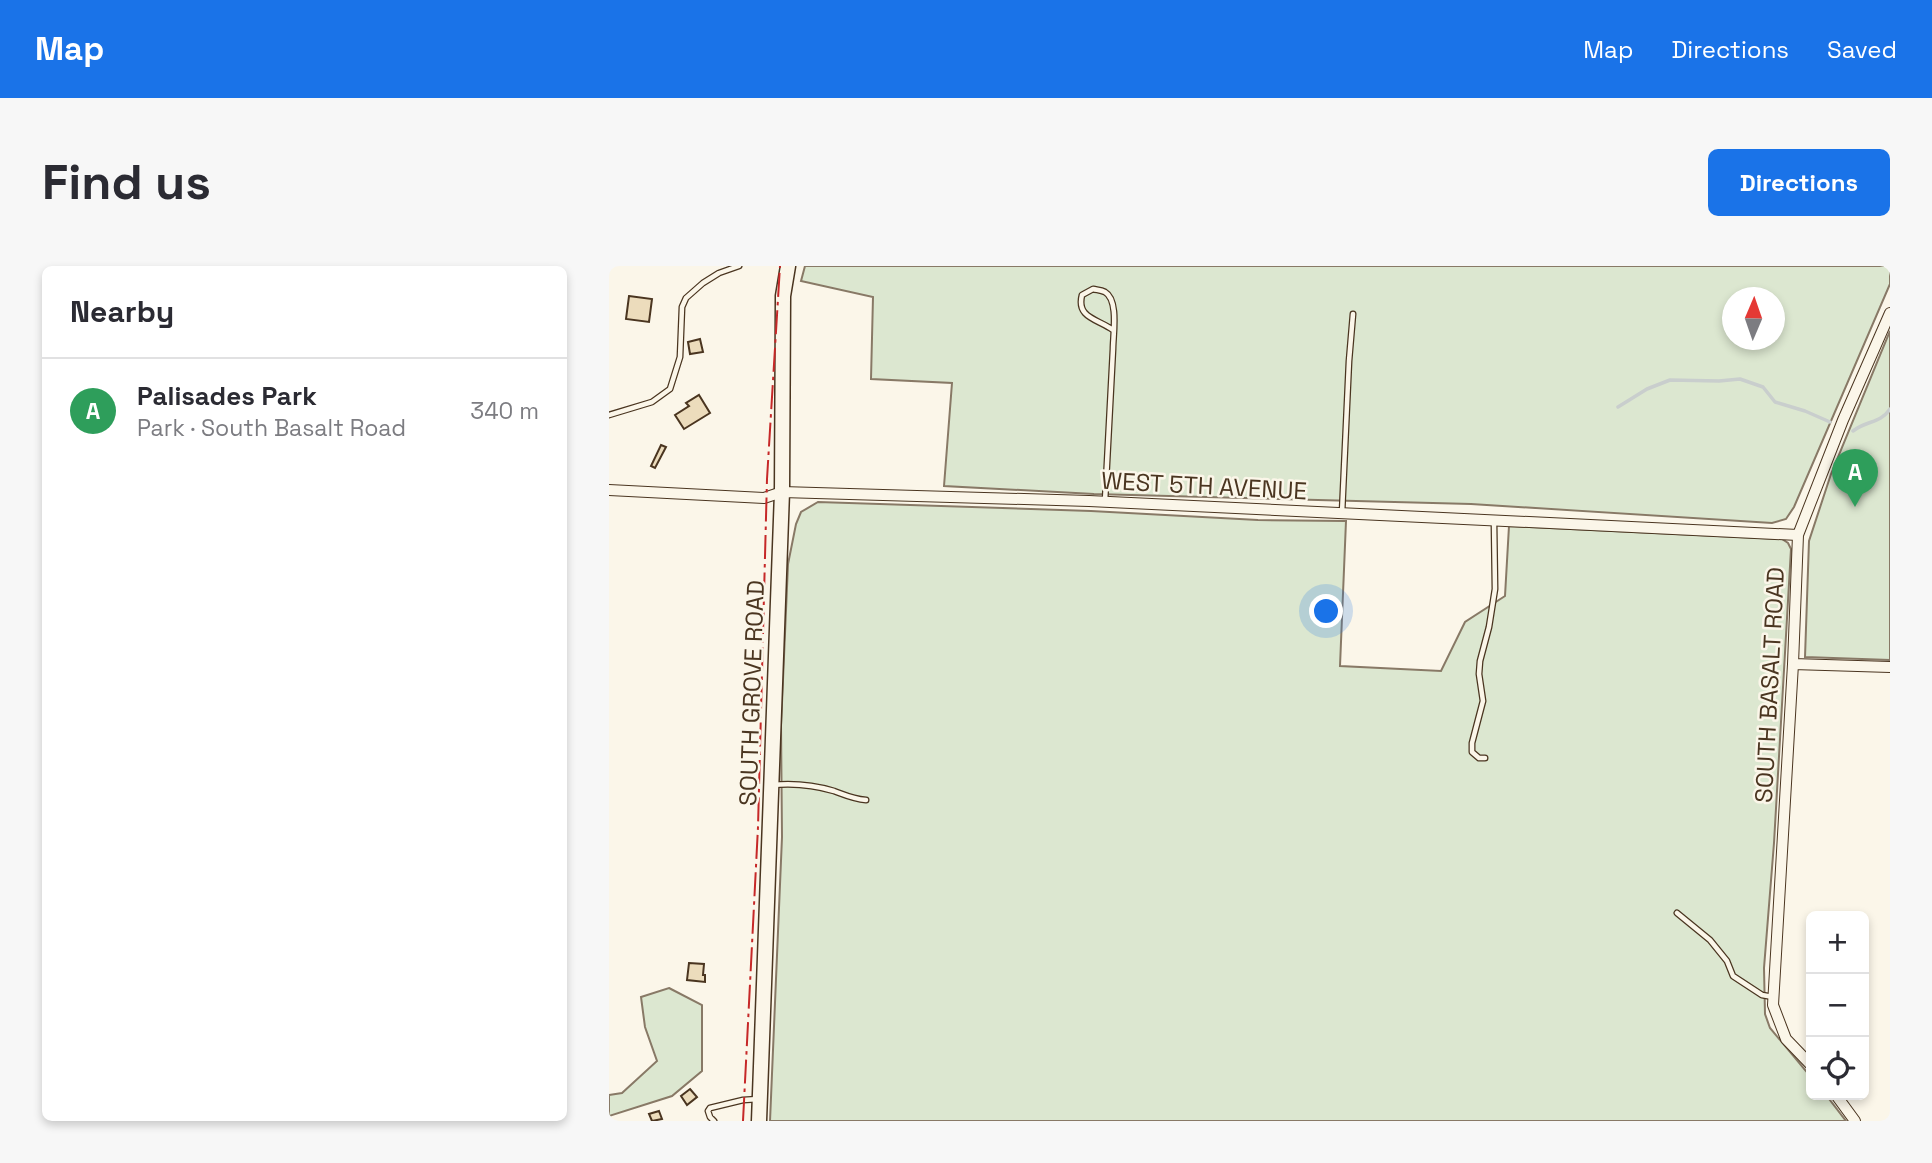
<!DOCTYPE html>
<html lang="en">
<head>
<meta charset="utf-8">
<style>
	body { margin:0; font-family:"Space Grotesk",sans-serif; background:#f7f7f7; color:#2b2b33 }
	.controls { position:absolute; right:21px; bottom:21px; display:grid; overflow:hidden; border-radius:10px; box-shadow:0 4px 10px #0003 }
	.controls button { width:63px; height:63px; display:grid; place-items:center; padding:0; border:0; border-bottom:2px solid #e1e1e2; background:#fff; color:#2b2b33; font:35px sans-serif }
	.compass { position:absolute; left:1113px; top:21px; width:63px; height:63px; border-radius:50%; background:#fff; box-shadow:0 4px 10px #0003; rotate:2deg }
	.you { position:absolute; left:718px; top:346px; width:24px; height:24px; margin:-18px; border:5px solid #fff; border-radius:50%; background:#1a73e8; box-shadow:0 0 0 10px #1a73e833 }
	.badge { display:grid; place-items:center; width:46px; height:46px; border-radius:50%; background:#1a73e8; color:#fff; font-size:23px; font-weight:700 }
	.pin { position:absolute; translate:-50% -58px; filter:drop-shadow(0 2px 4px #0008) }
	.pin::after { content:''; position:absolute; top:37px; width:24px; height:21px; background:inherit; clip-path:polygon(0 0,100% 0,50% 100%) }
	.list { margin:0; padding:0; list-style:none }
	h2 { display:flex; justify-content:space-between; align-items:center; height:91px; margin:0; padding:0 28px; font-size:30px }
	h2 small { font-size:23px; font-weight:400; color:#7c7c81 }
	.list li { display:grid; grid-template-columns:46px 1fr auto; gap:21px; align-items:center; box-sizing:border-box; height:105px; padding:0 28px; border-top:2px solid #e1e1e2 }
	.list b { display:block; font-size:26px; white-space:nowrap }
	.list p { margin:0; font-size:23px; white-space:nowrap; color:#7c7c81 }
	.list em { font-size:23px; font-style:normal; color:#7c7c81 }
	.icon { flex:none; width:38px; height:38px; fill:none; stroke:currentColor; stroke-width:2; stroke-linecap:round; stroke-linejoin:round }
	.map { position:relative; flex:none; width:1281px; height:855px; overflow:hidden; border-radius:10px }
	header { display:flex; align-items:center; gap:42px; box-sizing:border-box; height:98px; padding:0 35px; background:#1a73e8; color:#fff }
	header strong { font-size:33px }
	nav { display:flex; gap:38px; margin-inline-start:auto; font-size:24px }
	.intro { display:flex; align-items:center; justify-content:space-between; box-sizing:border-box; height:168px; padding:0 42px }
	h1 { margin:0; font-size:49px }
	.button { padding:18px 32px; border-radius:10px; background:#1a73e8; color:#fff; font-size:24px; font-weight:700 }
	main { display:flex; gap:42px; padding:0 42px }
	aside { flex:1; background:#fff; border-radius:10px; box-shadow:0 4px 10px #0003 }
	.map>svg:first-child { display:block }
	.green { fill:#dce7d0; stroke:#887966; stroke-width:2; fill-rule:evenodd }
	.lines { fill:none; stroke-linecap:round; stroke-linejoin:round }
	.stream { stroke:#c9cecd; stroke-width:3.5 }
	.building { fill:#ecdcbc; stroke:#4a3520; stroke-width:2 }
	.lane-casing { stroke:#4a3520; stroke-width:7 }
	.street-casing { stroke:#4a3520; stroke-width:12 }
	.secondary-casing { stroke:#4a3520; stroke-width:17 }
	.lane { stroke:#fbf6e9; stroke-width:4.5 }
	.street { stroke:#fbf6e9; stroke-width:10 }
	.secondary { stroke:#fbf6e9; stroke-width:14 }
	.power { stroke:#c62828; stroke-width:2; stroke-dasharray:24 5 3.5 5; stroke-linecap:butt }
	.labels { text-anchor:middle; stroke-width:5; stroke-linejoin:round; paint-order:stroke }
	.street-label { font-size:24px; fill:#4a3520; stroke:#fbf6e9 }
</style>
</head>
<body>
<header>
<strong>Map</strong>
<nav><a>Map</a><a>Directions</a><a>Saved</a></nav>
</header>
<div class="intro"><h1>Find us</h1><a class="button">Directions</a></div>
<main>
<aside>
<h2>Nearby<small></small></h2>
<ul class="list">
<li><span class="badge" style="background:#2e9e5b">A</span><div><b>Palisades Park</b><p>Park · South Basalt Road</p></div><em>340 m</em></li>
</ul>
</aside>
<div class="map">
<svg width="1281" height="855" viewBox="0 0 1281 855">
	<rect width="100%" height="100%" fill="#fbf6e9"/>
	<path class="green" d="M196 0H1281V18L1185 241 1177 253 1163 257 862 238 485 228 335 220 343 117 262 113 264 31 192 15ZM1124 32H1166V74H1124Z
		M1281 65V394L1196 391 1200 275 1222 208Z
		M209 236 482 245 649 254 737 255 731 400 832 405 856 356 896 330 900 260 1173 273 1179 277 1182 283 1165 577 1155 702 1156 748 1161 762 1202 811V829H1217L1237 855H161L173 571 172 460 179 298 187 258 192 246Z
		M60 722 93 739V805L63 830 0 850V829L13 827 48 795 36 761 32 731Z"/>
	<g class="lines">
		<path class="stream" d="M1009 141 1038 123 1061 114 1110 115 1131 113 1154 121 1166 136 1196 145 1221 156
			M1244 165C1258 154 1271 158 1281 143"/>
	</g>
	<path class="building" d="M20 30 43 33 40 56 17 53Z
		M91 73 94 86 81 88 79 76Z
		M90 129 101 147 75 163 66 149 80 140 77 137Z
		M52 179 57 181 46 202 42 200Z
		M80 697 95 698 94 709H96V716L78 714Z
		M81 823 88 831 78 839 72 830Z
		M50 845 53 853 43 855 40 848Z"/>
	<g class="lines">
		<g class="lane-casing">
			<path id="lane" d="M0 149 43 136 61 123 71 91 73 41 77 32 94 17 110 7 130 0
				M496 235 504 83C504 69 510 34 496 26 492 24 488 24 484 23L473 29C467 52 489 53 504 64
				M733 247 740 95 744 48
				M876 492H870L863 486V477L874 435 870 408 871 395 880 361 886 323 885 256
				M163 519C184 517 205 519 225 525 236 529 244 533 257 534
				M1068 647 1101 674 1118 695 1124 710 1153 729 1164 731
				M105 855 101 851 99 845 101 842 134 834 150 833"/>
		</g>
		<g class="street-casing">
			<path id="street" d="M0 224 155 232 173 226 480 235 1189 269
				M1184 398 1281 401
				M1202 799 1177 773 1164 739 1184 398 1189 269 1234 154 1281 47
				M1227 829 1246 855"/>
		</g>
		<g class="secondary-casing">
			<path id="secondary" d="M150 855 173 226 174 30 179 0"/>
		</g>
		<use href="#lane" class="lane"/>
		<use href="#street" class="street"/>
		<use href="#secondary" class="secondary"/>
		<path class="power" d="M134 855 149 561 158 213 171 0"/>
	</g>
	<g class="labels">
		<g class="street-label">
			<text transform="translate(595 220) rotate(3)" y="8">WEST 5TH AVENUE</text>
			<text transform="translate(1161 419) rotate(-87)" y="8">SOUTH BASALT ROAD</text>
			<text transform="translate(143 427) rotate(-88)" y="8">SOUTH GROVE ROAD</text>
		</g>
	</g>
</svg>
<div class="controls">
<button>+</button>
<button>−</button>
<button><svg class="icon" aria-label="locate" viewBox="0 0 24 24"><circle cx="12" cy="12" r="6"/><path d="M12 2v4M12 18v4M2 12h4M18 12h4"/></svg></button>
</div>
<svg class="compass" viewBox="-18 -18 36 36"><path d="M0-13l5 13h-10z" fill="#e53935"/><path d="M0 13l5-13h-10z" fill="#7c7c81"/></svg>
<div class="you"></div>
<div class="pin badge" style="left:1246px;top:241px;background:#2e9e5b">A</div>
</div>
</main>
</body>
</html>
